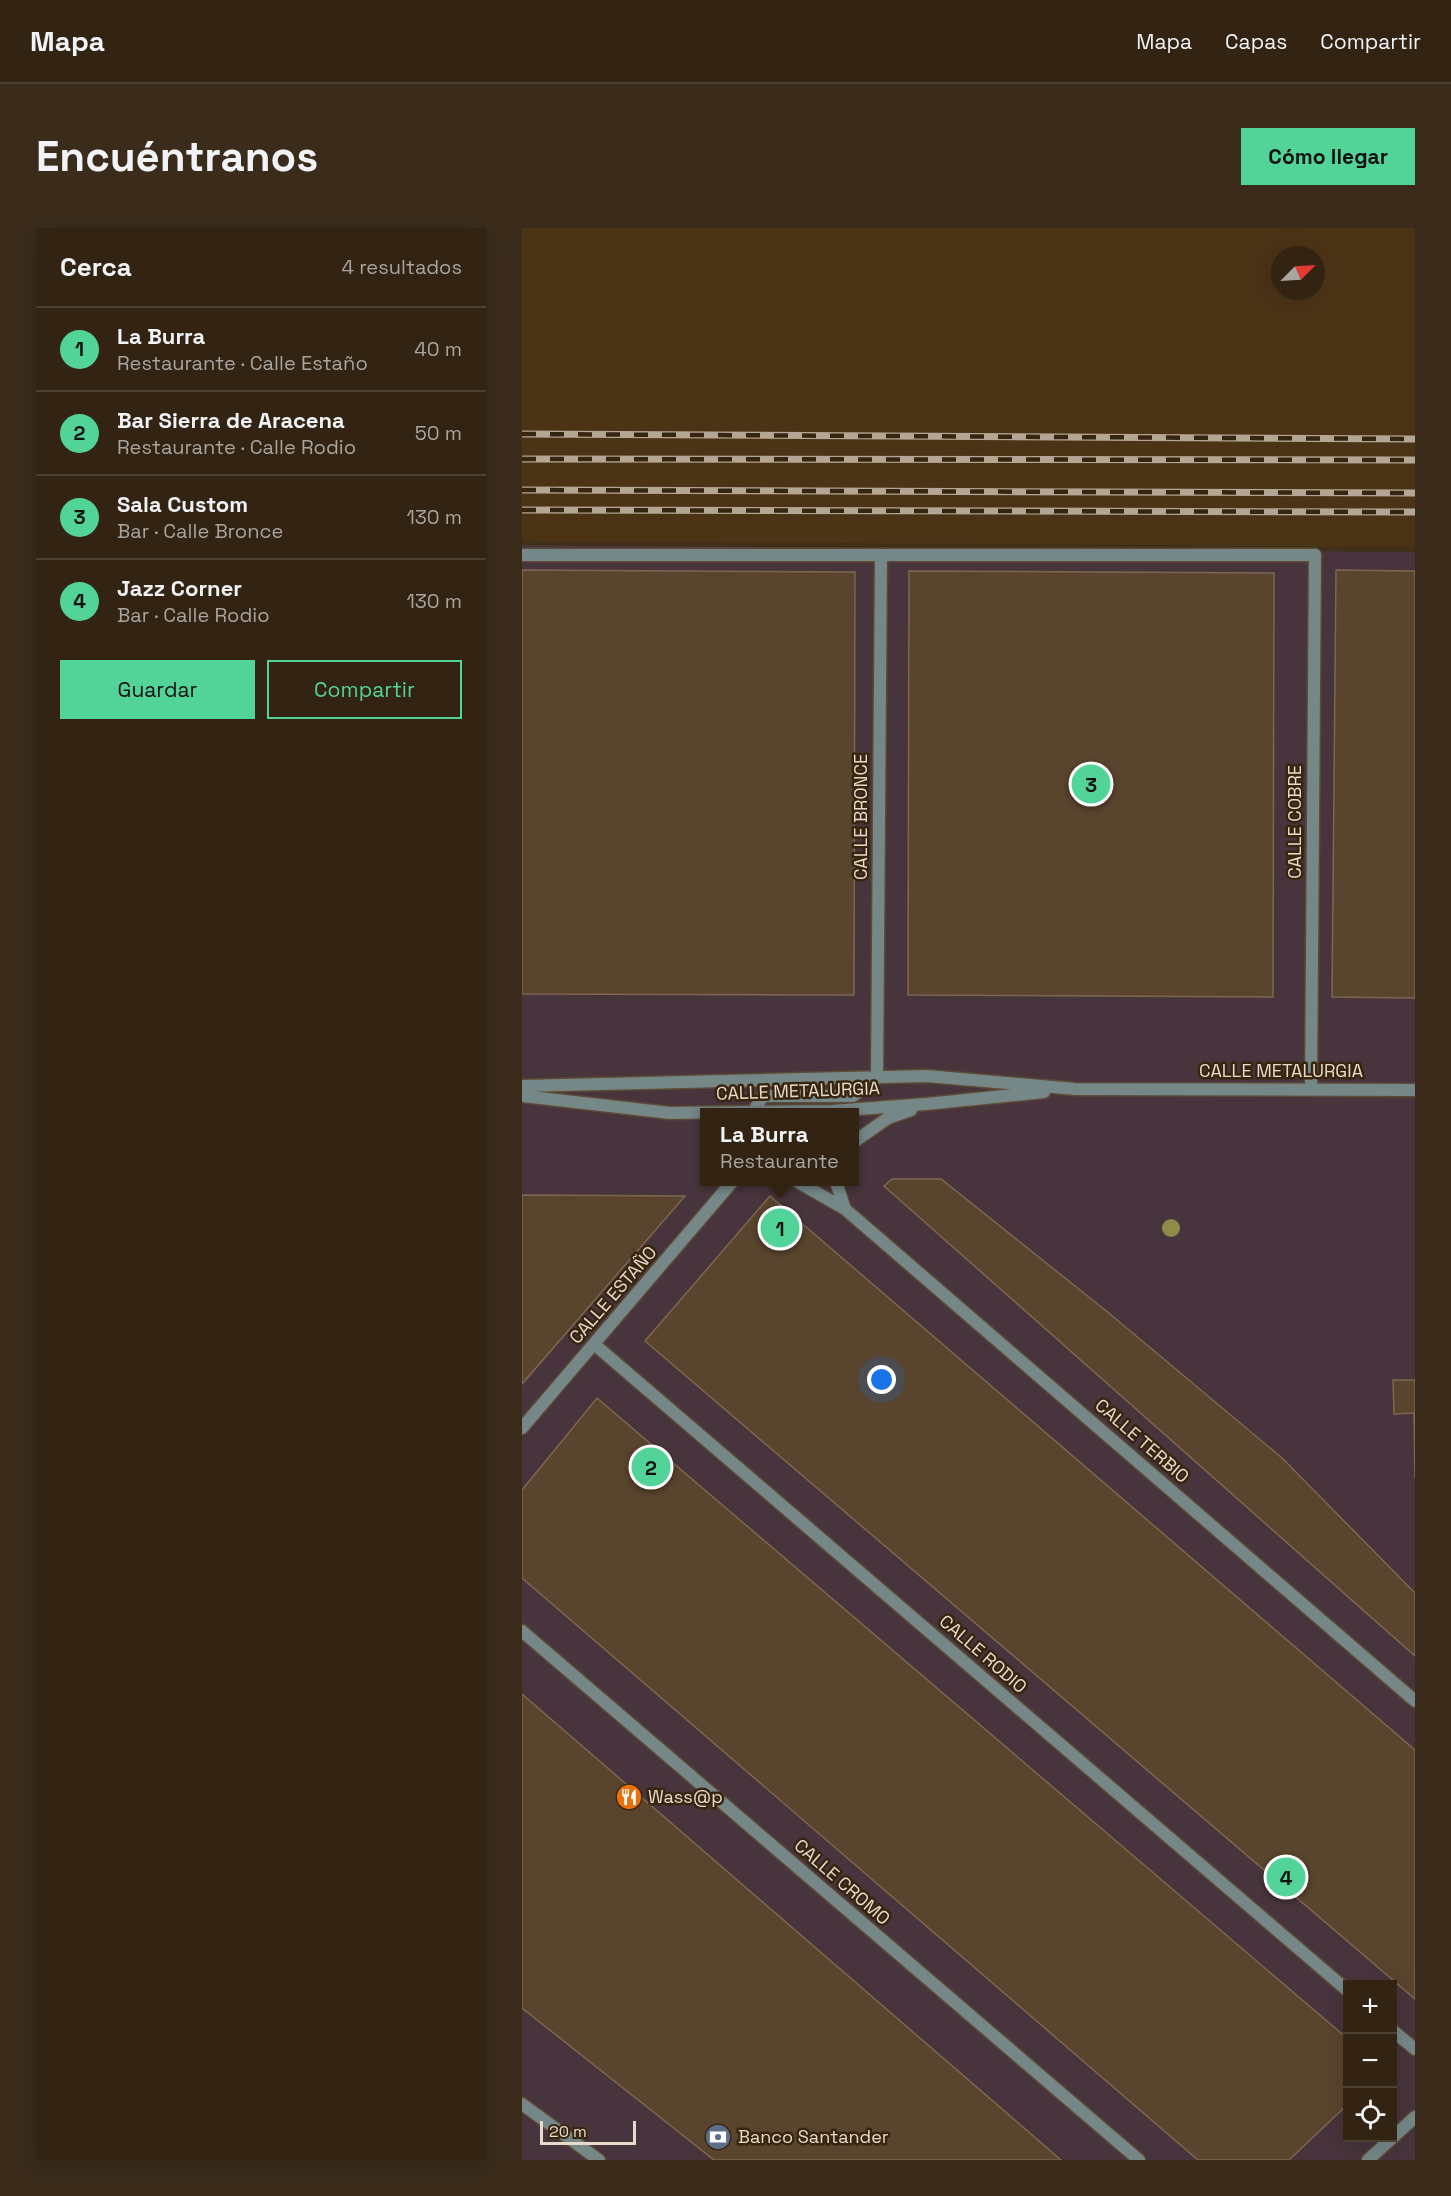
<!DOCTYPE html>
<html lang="es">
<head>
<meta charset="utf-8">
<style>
	body { margin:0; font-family:"Space Grotesk",sans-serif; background:#3a2b1b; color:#f1f3f6 }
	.controls { position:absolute; right:18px; bottom:18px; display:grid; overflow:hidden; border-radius:0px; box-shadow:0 6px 24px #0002 }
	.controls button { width:54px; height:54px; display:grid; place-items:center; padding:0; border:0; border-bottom:2px solid #4d4032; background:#322312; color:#f1f3f6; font:30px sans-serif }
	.compass { position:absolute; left:749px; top:18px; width:54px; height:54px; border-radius:50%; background:#322312; box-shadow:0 6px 24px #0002; rotate:66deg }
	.scale { position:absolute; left:18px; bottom:15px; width:96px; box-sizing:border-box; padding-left:6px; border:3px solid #e6dacc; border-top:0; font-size:16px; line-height:21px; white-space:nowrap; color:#e6dacc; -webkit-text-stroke:4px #38250e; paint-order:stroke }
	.you { position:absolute; left:360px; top:1152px; width:21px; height:21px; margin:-15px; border:4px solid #fff; border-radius:50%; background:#1a73e8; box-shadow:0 0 0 9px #1a73e833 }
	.badge { display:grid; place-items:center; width:39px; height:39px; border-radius:50%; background:#52d397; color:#111; font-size:20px; font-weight:700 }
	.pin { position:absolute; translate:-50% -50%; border:3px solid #fff; box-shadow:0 2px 6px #0006 }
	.popup { position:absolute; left:178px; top:880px; width:159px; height:78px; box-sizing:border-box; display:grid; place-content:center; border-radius:0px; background:#322312; filter:drop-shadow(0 2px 4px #0005); font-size:20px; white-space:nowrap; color:#a8a49f }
	.popup b { font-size:22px; color:#f1f3f6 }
	.popup::after { content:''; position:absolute; left:50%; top:100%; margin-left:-12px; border:12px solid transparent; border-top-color:#322312 }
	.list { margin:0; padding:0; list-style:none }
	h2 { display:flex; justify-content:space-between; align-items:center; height:78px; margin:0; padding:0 24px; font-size:26px }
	h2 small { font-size:20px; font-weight:400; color:#a8a49f }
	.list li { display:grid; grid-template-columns:39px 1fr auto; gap:18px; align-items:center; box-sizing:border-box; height:84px; padding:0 24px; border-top:2px solid #4d4032 }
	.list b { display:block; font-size:22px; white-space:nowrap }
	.list p { margin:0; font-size:20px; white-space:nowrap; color:#a8a49f }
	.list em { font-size:20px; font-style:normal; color:#a8a49f }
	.actions { display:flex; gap:12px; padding:18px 24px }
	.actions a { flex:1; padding:14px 0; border:2px solid #52d397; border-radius:0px; text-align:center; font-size:21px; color:#52d397 }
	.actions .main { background:#52d397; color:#111 }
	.icon { flex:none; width:33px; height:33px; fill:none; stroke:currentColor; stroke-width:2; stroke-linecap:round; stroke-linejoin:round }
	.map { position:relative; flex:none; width:893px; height:1932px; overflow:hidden; border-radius:0px }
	header { display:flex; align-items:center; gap:36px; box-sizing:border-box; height:84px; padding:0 30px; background:#322312; border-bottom:2px solid #4d4032 }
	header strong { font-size:28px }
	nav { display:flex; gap:33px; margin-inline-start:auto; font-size:21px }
	.intro { display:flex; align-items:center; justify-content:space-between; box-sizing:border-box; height:144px; padding:0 36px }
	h1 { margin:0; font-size:42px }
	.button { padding:15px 27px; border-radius:0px; background:#52d397; color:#111; font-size:21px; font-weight:700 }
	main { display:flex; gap:36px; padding:0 36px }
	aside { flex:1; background:#322312; border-radius:0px; box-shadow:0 6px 24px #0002 }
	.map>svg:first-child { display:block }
	.built { fill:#4b3316; fill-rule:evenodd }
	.industrial { fill:#48343c; fill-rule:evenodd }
	.building { fill:#59442d; stroke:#7d674f; stroke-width:1.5 }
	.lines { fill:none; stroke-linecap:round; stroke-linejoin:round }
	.service-casing { stroke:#5c4a35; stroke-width:15 }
	.minor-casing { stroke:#5c4a35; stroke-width:15 }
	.service { stroke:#758787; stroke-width:12 }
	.minor { stroke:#758787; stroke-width:12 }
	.rail-casing { stroke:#b4a695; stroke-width:7 }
	.rail { stroke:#38250e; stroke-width:4.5; stroke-dasharray:14; stroke-linecap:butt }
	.tree { fill:#918b49 }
	.labels { text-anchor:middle; stroke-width:5; stroke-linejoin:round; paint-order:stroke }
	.street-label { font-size:18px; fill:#e6dacc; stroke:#38250e }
	.poi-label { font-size:18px; fill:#e6dacc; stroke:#38250e; text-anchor:start }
</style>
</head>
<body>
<header>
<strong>Mapa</strong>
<nav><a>Mapa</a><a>Capas</a><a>Compartir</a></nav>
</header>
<div class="intro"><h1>Encuéntranos</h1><a class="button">Cómo llegar</a></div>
<main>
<aside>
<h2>Cerca<small>4 resultados</small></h2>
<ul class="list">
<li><span class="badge">1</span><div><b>La Burra</b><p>Restaurante · Calle Estaño</p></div><em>40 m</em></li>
<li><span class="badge">2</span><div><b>Bar Sierra de Aracena</b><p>Restaurante · Calle Rodio</p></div><em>50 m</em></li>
<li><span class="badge">3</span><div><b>Sala Custom</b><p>Bar · Calle Bronce</p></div><em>130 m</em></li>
<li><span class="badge">4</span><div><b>Jazz Corner</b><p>Bar · Calle Rodio</p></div><em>130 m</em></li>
</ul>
<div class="actions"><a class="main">Guardar</a><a>Compartir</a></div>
</aside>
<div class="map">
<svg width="893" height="1932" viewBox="0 0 893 1932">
	<rect width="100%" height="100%" fill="#422f18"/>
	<path class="built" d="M0 0H893V319L0 313ZM758 27H794V63H758Z"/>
	<path class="industrial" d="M0 317 893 324V1932H0ZM183 884H333V954H183ZM826 1756H870V1910H826Z"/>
	<path class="building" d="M0 342 333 344 332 767 0 766Z
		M814 342 893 343V770L810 769Z
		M387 343 752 345 751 769 386 767Z
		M370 951H419L588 1086 760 1230 893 1365V1428L362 958Z
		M0 967 163 968 0 1156Z
		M248 968 893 1522V1771L123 1113Z
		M871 1152H893V1250L892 1185 872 1186Z
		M75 1170 826 1811V1876L767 1932H676L0 1350V1262Z
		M0 1466 539 1932H192L0 1780Z"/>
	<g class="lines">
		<g class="service-casing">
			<path id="service" d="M0 327H793"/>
		</g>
		<g class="minor-casing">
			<path id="minor" d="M0 858 405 848 553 861 893 862
				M789 861 793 327
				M0 868 148 885 310 883 404 876 522 864
				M231 884 241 868H331L355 850 359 327
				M333 913 366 890 389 882
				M276 954 323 981 893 1473
				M314 954 323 981
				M72 1116 826 1763
				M0 1200 210 954
				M0 1403 617 1932
				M870 1802 893 1821
				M0 1876 77 1932
				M846 1932 893 1889"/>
		</g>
		<use href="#service" class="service"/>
		<use href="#minor" class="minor"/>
		<g class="rail-casing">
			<path id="rail" d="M0 206 893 211
				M0 231 893 232
				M0 262 893 265
				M0 282 893 284"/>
		</g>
		<use href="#rail" class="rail"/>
	</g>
	<circle class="tree" cx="649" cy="1000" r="9"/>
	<defs>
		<g id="restaurant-disc" transform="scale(1.35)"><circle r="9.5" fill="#e8710a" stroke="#38250e"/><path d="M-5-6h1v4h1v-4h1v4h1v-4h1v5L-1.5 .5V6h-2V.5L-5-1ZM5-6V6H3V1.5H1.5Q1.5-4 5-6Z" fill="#fff"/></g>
		<g id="bank-disc" transform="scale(1.35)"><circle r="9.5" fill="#5c6f8a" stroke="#38250e"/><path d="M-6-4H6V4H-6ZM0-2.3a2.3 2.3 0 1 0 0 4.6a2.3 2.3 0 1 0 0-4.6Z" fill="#fff"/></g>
	</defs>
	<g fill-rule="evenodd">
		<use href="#restaurant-disc" x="107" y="1569"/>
		<use href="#bank-disc" x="196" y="1909"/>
	</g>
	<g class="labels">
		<g class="street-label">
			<text transform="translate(339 589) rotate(-90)" y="6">CALLE BRONCE</text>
			<text transform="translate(773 594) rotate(-90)" y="6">CALLE COBRE</text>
			<text x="759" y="849">CALLE METALURGIA</text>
			<text transform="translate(276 863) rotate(-2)" y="6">CALLE METALURGIA</text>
			<text transform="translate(91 1067) rotate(-49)" y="6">CALLE ESTAÑO</text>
			<text transform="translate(620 1213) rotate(41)" y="6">CALLE TERBIO</text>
			<text transform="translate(461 1426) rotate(41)" y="6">CALLE RODIO</text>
			<text transform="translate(320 1654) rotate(41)" y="6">CALLE CROMO</text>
		</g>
		<g class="poi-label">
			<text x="126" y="1575">Wass@p</text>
			<text x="216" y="1915">Banco Santander</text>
		</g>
	</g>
</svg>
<div class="controls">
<button>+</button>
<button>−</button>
<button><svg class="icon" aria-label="locate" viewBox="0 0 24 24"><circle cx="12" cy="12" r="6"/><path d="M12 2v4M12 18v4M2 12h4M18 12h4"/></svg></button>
</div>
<svg class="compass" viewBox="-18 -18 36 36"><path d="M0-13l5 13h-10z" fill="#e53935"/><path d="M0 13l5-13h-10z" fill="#a8a49f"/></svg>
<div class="scale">20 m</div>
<div class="you"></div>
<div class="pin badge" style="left:258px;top:1000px">1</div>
<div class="popup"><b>La Burra</b>Restaurante</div>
<div class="pin badge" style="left:129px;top:1239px">2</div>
<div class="pin badge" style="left:569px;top:556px">3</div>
<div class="pin badge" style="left:764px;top:1649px">4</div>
</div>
</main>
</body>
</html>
